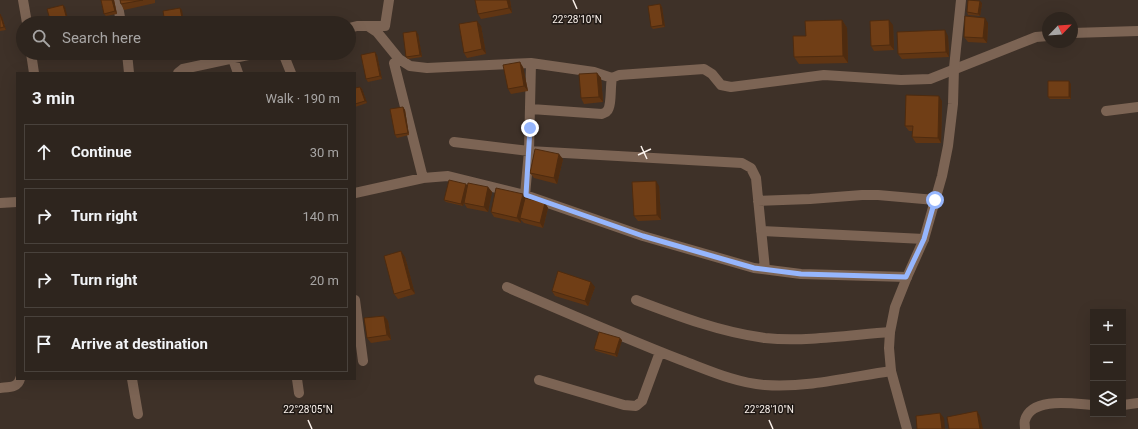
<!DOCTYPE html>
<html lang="en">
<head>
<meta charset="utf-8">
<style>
	body { margin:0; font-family:Roboto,sans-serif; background:#362d27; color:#f1f3f6 }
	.controls { position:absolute; right:12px; bottom:12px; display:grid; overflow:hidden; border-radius:0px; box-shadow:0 4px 16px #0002 }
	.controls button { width:36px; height:36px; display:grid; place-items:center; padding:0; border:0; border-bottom:1px solid #49423c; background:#2e251e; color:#f1f3f6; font:20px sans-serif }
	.compass { position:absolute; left:1042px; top:12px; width:36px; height:36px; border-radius:50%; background:#2e251e; box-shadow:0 4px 16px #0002; rotate:65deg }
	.stop { position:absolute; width:12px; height:12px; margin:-9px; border:3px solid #96b6fd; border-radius:50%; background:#fff }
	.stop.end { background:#96b6fd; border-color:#fff; box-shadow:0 1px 4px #0008 }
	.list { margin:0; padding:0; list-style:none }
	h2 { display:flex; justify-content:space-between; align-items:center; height:52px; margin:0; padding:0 16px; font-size:17px }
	h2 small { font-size:13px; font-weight:400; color:#a7a5a4 }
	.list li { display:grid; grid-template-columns:26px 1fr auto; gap:12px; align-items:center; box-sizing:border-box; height:56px; margin:0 8px 8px; padding:0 8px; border:1px solid #49423c; border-radius:0px }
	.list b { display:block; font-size:15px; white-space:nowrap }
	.list em { font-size:13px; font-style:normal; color:#a7a5a4 }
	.icon { flex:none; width:22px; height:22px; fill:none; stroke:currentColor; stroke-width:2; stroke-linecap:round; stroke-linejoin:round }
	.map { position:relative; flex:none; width:1138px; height:429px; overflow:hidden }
	.search { position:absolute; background:#2e251e; box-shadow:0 4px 16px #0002; left:16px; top:16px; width:340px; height:44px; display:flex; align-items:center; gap:10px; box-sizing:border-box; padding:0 14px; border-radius:22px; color:#a7a5a4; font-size:15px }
	.panel { position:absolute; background:#2e251e; box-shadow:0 4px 16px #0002; left:16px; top:72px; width:340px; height:308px; border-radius:0px }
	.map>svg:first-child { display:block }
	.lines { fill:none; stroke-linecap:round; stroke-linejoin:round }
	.minor { stroke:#7c6454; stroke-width:10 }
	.tertiary { stroke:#7c6454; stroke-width:10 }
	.wall { fill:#603513 }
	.shaded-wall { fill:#4e2b0f }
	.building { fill:#703e16; stroke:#4e2b0f }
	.route { stroke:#96b6fd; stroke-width:5 }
	.ticks { fill:none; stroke:#faf1eb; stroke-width:1.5 }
	.ticks-label { font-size:10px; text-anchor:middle; fill:#faf1eb; stroke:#211a16; stroke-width:3; stroke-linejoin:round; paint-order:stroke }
</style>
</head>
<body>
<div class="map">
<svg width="1138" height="429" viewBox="0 0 1138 429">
	<rect width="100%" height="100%" fill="#3e3128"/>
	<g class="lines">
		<path class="minor" d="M23 0 27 23
			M117 0 121 23
			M368 26H385L389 0
			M349 28 357 26H368L377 32 399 59 410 66 427 68 531 63 594 72 612 78
			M1072 33 1138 31
			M31 53 34 73
			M127 53 129 73
			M283 53 291 73
			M233 59 238 73
			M394 63 423 178
			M178 73 183 69 258 53
			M531 109 602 114C603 113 606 113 607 111 612 106 610 86 612 78L619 75 704 69 712 74 721 85 731 87 824 75 901 80 930 79 1036 37 1048 36
			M1106 111 1138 107
			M454 142 529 151 742 163 751 168 756 178 765 269
			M355 193 423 178 448 176 525 195 643 236 754 268 801 274 907 277
			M525 195 529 151 531 63
			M758 201 810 199 862 195H878L935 200
			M0 203 17 202
			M761 231 924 239
			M507 287C565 312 622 337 681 360 708 370 736 383 765 385 807 388 850 377 891 371
			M355 300 363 361
			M636 300C678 316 720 332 765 338 805 342 850 335 890 332
			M132 379 138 414
			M297 379 299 393
			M539 380 624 405 636 406 642 401 660 352
			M0 388C8 387 18 388 20 379
			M1123 405 1138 403
			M1025 429C1025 426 1024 422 1025 420 1032 396 1075 404 1093 405"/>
		<path class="tertiary" d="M907 429 891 371 889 348 890 332 895 307 907 277 924 239 942 176 948 146 953 104 954 68 961 0"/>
	</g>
	<path class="wall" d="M101 0H114L117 14 106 16 104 14Z
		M120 0H155V3L124 10 121 4Z
		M510 0 512 13 481 19 478 14Z
		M982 3 980 16 968 15 967 12Z
		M660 4 662 7 665 27 653 29 651 27Z
		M0 14 2 17 6 30 0 31Z
		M842 20 847 28 848 63 799 64 794 57 806 36Z
		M988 23 987 43 968 42 964 37Z
		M893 25 894 50 874 51 871 46Z
		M481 26 486 54 467 58 464 53Z
		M418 34 422 57 408 59 406 57Z
		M948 36 949 57 902 59 898 54Z
		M377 55 382 79 368 82 366 79Z
		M523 67 528 91 511 94 508 89Z
		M597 73 601 78 603 102 584 104 581 98Z
		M1071 84V99H1050L1048 97Z
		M360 87 362 89 367 103 355 107V88Z
		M942 101 941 143H916L912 137 913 131H909L905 126Z
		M403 107 405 110 409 135 397 138 395 135Z
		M563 159 557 184 534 178 530 173Z
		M466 184 467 186 488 187 492 192 488 212 467 208 464 203 463 206 446 202 444 200Z
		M659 186 661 220 638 221 634 216Z
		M526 198 545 203 548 208 543 228 524 223 521 220V223L494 217 491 212Z
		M405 257 415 294 398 299 394 294Z
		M595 287 588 306 555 296 552 291Z
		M384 316 388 321 391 340 371 343 367 338Z
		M622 340 617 357 596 351 594 349Z"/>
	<path class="shaded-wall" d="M112 0H114L117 14 115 11Z
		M507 0H510L512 13 509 8Z
		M980 1 982 3 980 16 978 14Z
		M660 4 662 7 665 27 663 25Z
		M63 5 65 7 69 23H68Z
		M180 8 182 10 184 23H183Z
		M0 14 2 17 6 30 4 27Z
		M985 18 988 23 987 43 983 38Z
		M842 20 847 28 848 63 843 56Z
		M889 20 893 25 894 50 890 45Z
		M477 21 481 26 486 54 482 49Z
		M945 30 948 36 949 57 946 52Z
		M416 31 418 34 422 57 420 55Z
		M375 52 377 55 382 79 380 76Z
		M520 62 523 67 528 91 524 86Z
		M597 73 601 78 603 102 599 97Z
		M1069 81 1071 84V99L1069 97Z
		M360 87 362 89 367 103 365 101Z
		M939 96 942 101 941 143 938 138Z
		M403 107 405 110 409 135 408 133Z
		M559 154 563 159 557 184 554 178Z
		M656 181 659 186 661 220 657 215Z
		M466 184 468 187 463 206 461 204Z
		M488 187 492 192 488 212 484 207Z
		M523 194 526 199 520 218 521 220V223L517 218Z
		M545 203 548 208 543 228 540 223Z
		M401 251 405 257 415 294 411 289Z
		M591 282 595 287 588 306 585 301Z
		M384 316 388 321 391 340 387 335Z
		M620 338 622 340 617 357 615 354Z
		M977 411 980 416 983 429H980Z
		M940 413 944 418 945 429H942Z"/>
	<path class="building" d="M101 0H112L115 11 104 14Z
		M120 0H143L121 4Z
		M475 0H507L509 8 478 14Z
		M968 0 980 1 978 14 967 12Z
		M660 4 663 25 651 27 648 6Z
		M63 5 68 23H51L47 9Z
		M180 8 183 23H165L163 11Z
		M0 14 4 27 0 28Z
		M965 16 985 18 983 38 964 37Z
		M842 20 843 56 794 57 793 36H806L805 21Z
		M889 20 890 45 871 46 870 21Z
		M477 21 482 49 464 53 459 24Z
		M945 30 946 52 898 54 897 32Z
		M416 31 420 55 406 57 403 33Z
		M375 52 380 76 366 79 361 55Z
		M520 62 524 86 508 89 503 65Z
		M597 73 599 97 581 98 579 74Z
		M1048 81H1069V97H1048Z
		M360 87 365 101 355 104V88Z
		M906 95 939 96 938 138 912 137 913 126H905Z
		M403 107 408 133 395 135 390 109Z
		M535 149 559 154 554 178 530 173Z
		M449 180 466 184 461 204 444 200Z
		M656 181 657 215 634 216 632 182Z
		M468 183 488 187 484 207 464 203Z
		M496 188 523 194 517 218 491 212Z
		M525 198 545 203 540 223 520 218Z
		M401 251 411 289 394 294 384 256Z
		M558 271 591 282 585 301 552 291Z
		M384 316 387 335 367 338 364 318Z
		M599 332 620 338 615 354 594 349Z
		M977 411 980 429H949L947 417Z
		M940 413 942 429H917L916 416Z"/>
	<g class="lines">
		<path class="route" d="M530 128 526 195 643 236 754 268 801 274 906 277 924 239 935 200"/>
	</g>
	<path class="ticks" d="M573 0 577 9M641 146 647 159M638 155 651 149M308 420 312 429M769 420 773 429"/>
	<g class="ticks-label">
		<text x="577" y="23">22°28'10"N</text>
		<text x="308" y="413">22°28'05"N</text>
		<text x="769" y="413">22°28'10"N</text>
	</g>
</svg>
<div class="controls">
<button>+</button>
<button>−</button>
<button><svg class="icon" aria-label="layers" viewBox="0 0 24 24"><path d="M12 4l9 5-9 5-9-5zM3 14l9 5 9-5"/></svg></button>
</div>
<svg class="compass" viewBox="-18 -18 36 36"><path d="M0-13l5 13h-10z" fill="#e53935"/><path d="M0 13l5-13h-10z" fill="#a7a5a4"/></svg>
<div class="stop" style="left:935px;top:200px"></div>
<div class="stop end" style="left:530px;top:128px"></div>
<div class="search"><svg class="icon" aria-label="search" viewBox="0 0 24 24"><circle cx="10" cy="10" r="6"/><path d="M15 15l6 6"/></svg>Search here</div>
<section class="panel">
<h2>3 min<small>Walk · 190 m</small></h2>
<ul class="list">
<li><svg class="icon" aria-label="ahead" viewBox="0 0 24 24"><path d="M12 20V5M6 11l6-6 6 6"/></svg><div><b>Continue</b></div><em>30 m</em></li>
<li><svg class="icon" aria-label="right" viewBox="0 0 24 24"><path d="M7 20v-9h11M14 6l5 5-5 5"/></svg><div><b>Turn right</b></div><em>140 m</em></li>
<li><svg class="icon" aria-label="right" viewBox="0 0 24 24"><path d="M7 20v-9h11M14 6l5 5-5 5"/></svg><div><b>Turn right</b></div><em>20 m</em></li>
<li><svg class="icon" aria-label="arrive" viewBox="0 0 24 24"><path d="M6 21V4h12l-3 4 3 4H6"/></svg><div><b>Arrive at destination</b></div></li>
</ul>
</section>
</div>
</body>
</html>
